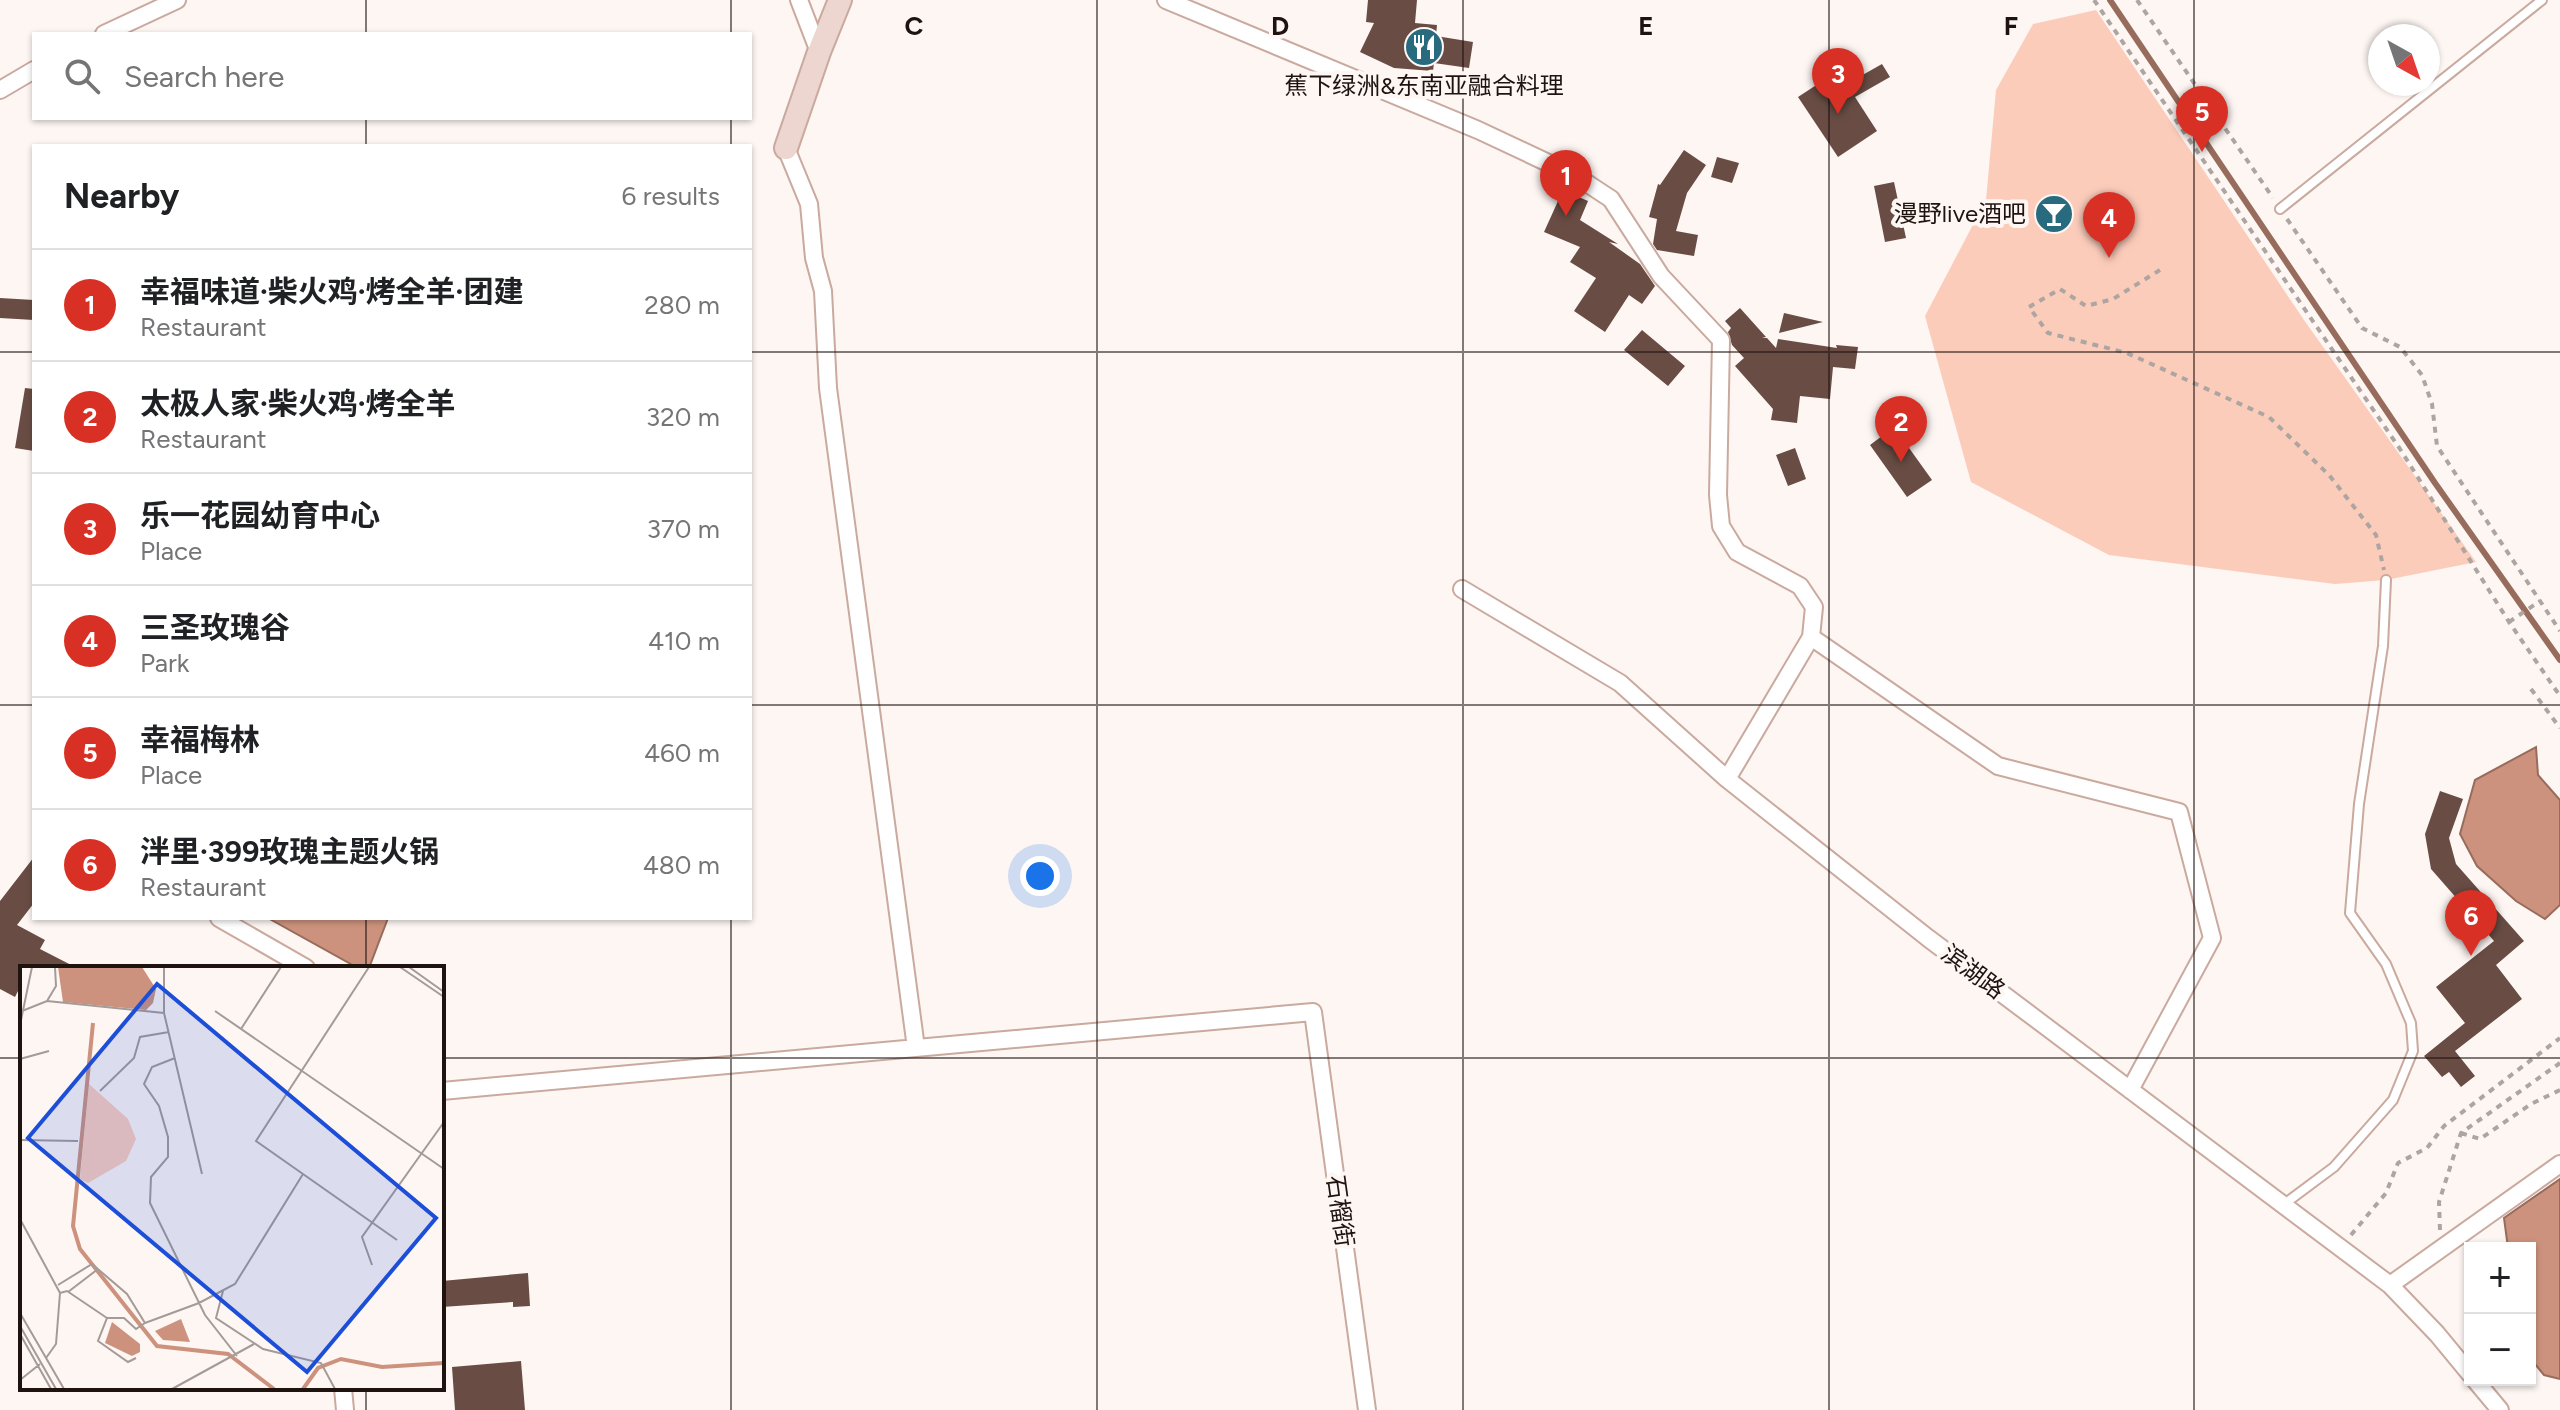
<!DOCTYPE html>
<html lang="en">
<head>
<meta charset="utf-8">
<style>
	body { margin:0; font-family:Figtree,"Noto Sans SC",sans-serif; background:#f6f6f6; color:#202124 }
	.controls { position:absolute; right:24px; bottom:24px; display:grid; overflow:hidden; border-radius:0px; box-shadow:0 2px 6px #0004 }
	.controls button { width:72px; height:72px; display:grid; place-items:center; padding:0; border:0; border-bottom:2px solid #e0e0e0; background:#fff; color:#202124; font:40px sans-serif }
	.compass { position:absolute; left:2368px; top:24px; width:72px; height:72px; border-radius:50%; background:#fff; box-shadow:0 2px 6px #0004; rotate:140deg }
	.you { position:absolute; left:1040px; top:876px; width:28px; height:28px; margin:-20px; border:6px solid #fff; border-radius:50%; background:#1a73e8; box-shadow:0 0 0 12px #1a73e833 }
	.badge { display:grid; place-items:center; width:52px; height:52px; border-radius:50%; background:#d93025; color:#fff; font-size:26px; font-weight:700 }
	.pin { position:absolute; translate:-50% -66px; filter:drop-shadow(0 2px 4px #0008) }
	.pin::after { content:''; position:absolute; top:42px; width:28px; height:24px; background:inherit; clip-path:polygon(0 0,100% 0,50% 100%) }
	.list { margin:0; padding:0; list-style:none }
	h2 { display:flex; justify-content:space-between; align-items:center; height:104px; margin:0; padding:0 32px; font-size:34px }
	h2 small { font-size:26px; font-weight:400; color:#757577 }
	.list li { display:grid; grid-template-columns:52px 1fr auto; gap:24px; align-items:center; box-sizing:border-box; height:112px; padding:0 32px; border-top:2px solid #e0e0e0 }
	.list b { display:block; font-size:30px; white-space:nowrap }
	.list p { margin:0; font-size:26px; white-space:nowrap; color:#757577 }
	.list em { font-size:26px; font-style:normal; color:#757577 }
	.icon { flex:none; width:44px; height:44px; fill:none; stroke:currentColor; stroke-width:2; stroke-linecap:round; stroke-linejoin:round }
	.map { position:relative; flex:none; width:2560px; height:1410px; overflow:hidden }
	.search { position:absolute; background:#fff; box-shadow:0 2px 6px #0004; left:32px; top:32px; width:720px; height:88px; display:flex; align-items:center; gap:20px; box-sizing:border-box; padding:0 28px; border-radius:0px; color:#757577; font-size:30px }
	.panel { position:absolute; background:#fff; box-shadow:0 2px 6px #0004; left:32px; top:144px; width:720px; height:776px; border-radius:0px }
	.map>svg:first-child { display:block }
	.green { fill:#fcccbb }
	.water { fill:#cd927d; stroke:#986c5c; stroke-width:2 }
	.lines { fill:none; stroke-linecap:round; stroke-linejoin:round }
	.stream { stroke:#986c5c; stroke-width:6 }
	.building { fill:#694d44 }
	.lane-casing { stroke:#caa99e; stroke-width:12 }
	.street-casing { stroke:#caa99e; stroke-width:20 }
	.secondary-casing { stroke:#caa99e; stroke-width:26 }
	.path { stroke:#ada5a1; stroke-width:4; stroke-dasharray:6 6; stroke-linecap:butt }
	.lane { stroke:#fff; stroke-width:8 }
	.street { stroke:#fff; stroke-width:16 }
	.secondary { stroke:#ecd6cf; stroke-width:22 }
	.grid { fill:none; stroke:#1e130f; stroke-width:2; stroke-opacity:0.55 }
	.labels { text-anchor:middle; stroke-width:8; stroke-linejoin:round; paint-order:stroke }
	.poi-label { font-size:24px; fill:#1e130f; stroke:#fdf6f3 }
	.street-label { font-size:24px; fill:#1e130f; stroke:#fdf6f3 }
	.inset-river { fill:none; stroke:#cd927d; stroke-width:4 }
	.inset-road { fill:none; stroke:#a49b98; stroke-width:2 }
	.view { fill:#1d4ed8; fill-opacity:0.15; stroke:#1d4ed8; stroke-width:4 }
	.inset-edge { fill:none; stroke:#1e130f; stroke-width:4 }
	.grid-label { font-size:26px; text-anchor:middle; font-weight:bold; fill:#1e130f; stroke:#fdf6f3; stroke-width:8; stroke-linejoin:round; paint-order:stroke }
</style>
</head>
<body>
<div class="map">
<svg width="2560" height="1410" viewBox="0 0 2560 1410">
	<rect width="100%" height="100%" fill="#fdf6f3"/>
	<path class="green" d="M2096 10 2304 320 2476 562 2386 580 2335 584 2109 555 1971 482 1925 316 1986 200 1996 90 2033 24Z"/>
	<path class="water" d="M2536 747 2538 775 2560 800V905L2545 919 2516 901 2477 866 2460 834 2475 780Z
		M268 918H388L369 968H358Z
		M2560 1179V1379L2544 1375 2530 1358V1248H2508L2504 1218Z"/>
	<g class="lines">
		<path class="stream" d="M2110 0 2435 483 2560 660"/>
	</g>
	<path class="building" d="M1368 0H1417L1415 23 1437 25 1436 36 1473 42 1469 68 1434 63 1433 71 1394 68 1360 52 1374 23 1366 22Z
		M1850 63 1859 77 1882 64 1890 77 1855 97 1877 131 1838 157 1798 97Z
		M1684 150 1706 165 1687 193 1676 231 1698 235 1694 256 1657 250 1653 244 1657 219 1649 217 1658 184 1660 185Z
		M1717 157 1739 163 1732 183 1711 177Z
		M1894 182 1906 238 1885 242 1874 186Z
		M1563 190 1588 201 1580 220 1618 244 1609 242 1640 264 1655 286 1642 304 1629 295 1605 332 1574 311 1596 278 1570 262 1580 247 1544 232Z
		M2059 203 2064 221 2049 225 2045 207Z
		M0 298 34 300V320L0 318Z
		M1740 308 1766 337 1762 338H1767L1776 348 1778 339 1837 348 1836 345 1858 347 1855 369 1833 367 1830 399 1800 396 1797 423 1771 420 1773 409 1735 366 1744 358 1732 345 1728 332 1731 328 1725 321Z
		M1784 313 1823 322 1779 333Z
		M1642 330 1685 366 1668 386 1624 350Z
		M25 388 34 389V451L15 448Z
		M1894 427 1932 480 1907 497 1870 445Z
		M1795 448 1806 479 1788 486 1776 455Z
		M2440 791 2463 799 2449 838 2456 864 2524 941 2496 965 2522 999 2455 1051 2475 1076 2461 1087 2449 1072 2442 1077 2424 1056 2465 1023 2436 987 2494 941 2431 869 2425 834Z
		M34 857V903L17 925 45 940 40 949 77 968H22V983L15 997 0 989V901Z
		M528 1273 530 1306 513 1307V1302L442 1307V1281Z
		M521 1361 525 1410H455L452 1367Z"/>
	<g class="lines">
		<g class="lane-casing">
			<path id="lane" d="M2280 209 2542 0
				M2283 1205 2334 1167 2393 1100 2413 1051 2411 1023 2386 964 2350 913 2359 804 2383 646 2386 580"/>
		</g>
		<g class="street-casing">
			<path id="street" d="M799 0 819 52
				M1166 0 1478 130 1576 176 1611 199 1661 276 1721 340 1718 495 1721 526 1737 552 1800 586 1814 607 1811 637 1998 766 2179 812 2212 938 2130 1090
				M104 34 177 0
				M0 90 34 70
				M786 148 809 204 814 258 823 291 828 388 916 1048
				M1462 589 1620 683 1727 779 1928 938 2390 1285 2437 1334 2470 1374
				M1727 779 1811 637
				M219 918 306 968
				M442 1091 1313 1012 1367 1410
				M2390 1285 2560 1164
				M2475 1380 2500 1410
				M343 1388 345 1410"/>
		</g>
		<g class="secondary-casing">
			<path id="secondary" d="M786 148 819 52 840 0"/>
		</g>
		<path class="path" d="M2094 0 2400 449 2509 622 2560 696
			M2137 0 2273 198
			M2287 219 2362 328 2400 347 2422 375 2432 404 2437 446 2560 631
			M2160 270 2113 299 2086 306 2060 289 2029 307 2048 333 2127 353 2269 417 2329 475 2376 535 2384 570
			M2509 622 2540 601
			M2531 689 2560 728
			M2461 1133 2480 1139 2531 1104 2560 1090
			M2440 1230 2439 1202 2461 1133 2560 1063
			M2351 1235 2386 1193 2398 1163 2427 1148 2444 1126 2560 1038"/>
		<use href="#lane" class="lane"/>
		<use href="#street" class="street"/>
		<use href="#secondary" class="secondary"/>
	</g>
	<path class="grid" d="M366 0V34M731 0V34M1097 0V1410M1463 0V1410M1829 0V1410M2194 0V1410M366 118V146M731 118V146M0 352H34M750 352H2560M0 705H34M750 705H2560M366 918V968M731 918V1410M0 1058H22M442 1058H2560M366 1388V1410"/>
	<defs>
		<g id="restaurant-disc" transform="scale(2)"><circle r="9.5" fill="#296b7e" stroke="#fdf6f3"/><path d="M-5-6h1v4h1v-4h1v4h1v-4h1v5L-1.5 .5V6h-2V.5L-5-1ZM5-6V6H3V1.5H1.5Q1.5-4 5-6Z" fill="#fff"/></g>
		<g id="bar-disc" transform="scale(2)"><circle r="9.5" fill="#296b7e" stroke="#fdf6f3"/><path d="M-6-5H6L.8 .8V4.5H3.5V6h-7V4.5H-.8V.8Z" fill="#fff"/></g>
	</defs>
	<g fill-rule="evenodd">
		<use href="#restaurant-disc" x="1424" y="47"/>
		<use href="#bar-disc" x="2054" y="214"/>
	</g>
	<g class="labels">
		<g class="poi-label">
			<text x="1424" y="94">蕉下绿洲&amp;东南亚融合料理</text>
			<text x="2026" y="222" text-anchor="end">漫野live酒吧</text>
		</g>
		<g class="street-label">
			<text transform="translate(1973 972) rotate(37)" y="8">滨湖路</text>
			<text transform="translate(1340 1211) rotate(82)" y="8">石榴街</text>
		</g>
	</g>
	<g transform="translate(20 966)">
		<rect width="424" height="424" fill="#fdf6f3"/>
		<path d="M69 118 108 153 116 173 106 195 68 217 60 213Z" fill="#fcccbb"/>
		<path d="M38 1H122L136 23 133 37 126 44 43 36ZM161 353 170 376 143 374 135 365ZM92 356 120 378V386L112 390 85 377Z" fill="#cd927d"/>
		<path class="inset-river" d="M73 57 53 260 60 283 137 380 208 388 254 423M283 423 298 402 321 393 362 401 424 397"/>
		<path class="inset-road" d="M144 1V47L182 208M349 1 236 175 377 274M380 1 424 31M389 1 424 26M27 35 36 20 35 1M2 45 27 35 144 47M195 45 424 203M0 59 12 1M221 63 261 1M155 92 132 101 124 118 139 140 148 171V191L131 211 130 237 185 349 217 390M0 93 29 85M80 125 114 92 120 71 149 66M0 174 58 175M0 253 40 327 36 378 26 392M352 299 342 271 424 156M38 319 72 298 107 328 125 357 179 337 215 318 283 208M203 325 196 352 243 383 301 397 315 423M48 326 78 303M40 327 47 325 87 352M0 347 44 423M0 360 36 423M0 368 31 423M116 392 108 396 78 375 87 352H104L116 363 125 357M0 414 20 398M152 423 234 378"/>
		<path class="view" d="M137 18 416 252 287 406 8 172Z"/>
		<rect width="424" height="424" class="inset-edge"/>
	</g>
	<g class="grid-label">
		<text x="914" y="35">C</text>
		<text x="1280" y="35">D</text>
		<text x="1646" y="35">E</text>
		<text x="2011" y="35">F</text>
	</g>
</svg>
<div class="controls">
<button>+</button>
<button>−</button>
</div>
<svg class="compass" viewBox="-18 -18 36 36"><path d="M0-13l5 13h-10z" fill="#e53935"/><path d="M0 13l5-13h-10z" fill="#757577"/></svg>
<div class="you"></div>
<div class="pin badge" style="left:1566px;top:216px">1</div>
<div class="pin badge" style="left:1901px;top:462px">2</div>
<div class="pin badge" style="left:1838px;top:114px">3</div>
<div class="pin badge" style="left:2109px;top:258px">4</div>
<div class="pin badge" style="left:2202px;top:152px">5</div>
<div class="pin badge" style="left:2471px;top:956px">6</div>
<div class="search"><svg class="icon" aria-label="search" viewBox="0 0 24 24"><circle cx="10" cy="10" r="6"/><path d="M15 15l6 6"/></svg>Search here</div>
<section class="panel">
<h2>Nearby<small>6 results</small></h2>
<ul class="list">
<li><span class="badge">1</span><div><b>幸福味道·柴火鸡·烤全羊·团建</b><p>Restaurant</p></div><em>280 m</em></li>
<li><span class="badge">2</span><div><b>太极人家·柴火鸡·烤全羊</b><p>Restaurant</p></div><em>320 m</em></li>
<li><span class="badge">3</span><div><b>乐一花园幼育中心</b><p>Place</p></div><em>370 m</em></li>
<li><span class="badge">4</span><div><b>三圣玫瑰谷</b><p>Park</p></div><em>410 m</em></li>
<li><span class="badge">5</span><div><b>幸福梅林</b><p>Place</p></div><em>460 m</em></li>
<li><span class="badge">6</span><div><b>泮里·399玫瑰主题火锅</b><p>Restaurant</p></div><em>480 m</em></li>
</ul>
</section>
</div>
</body>
</html>
